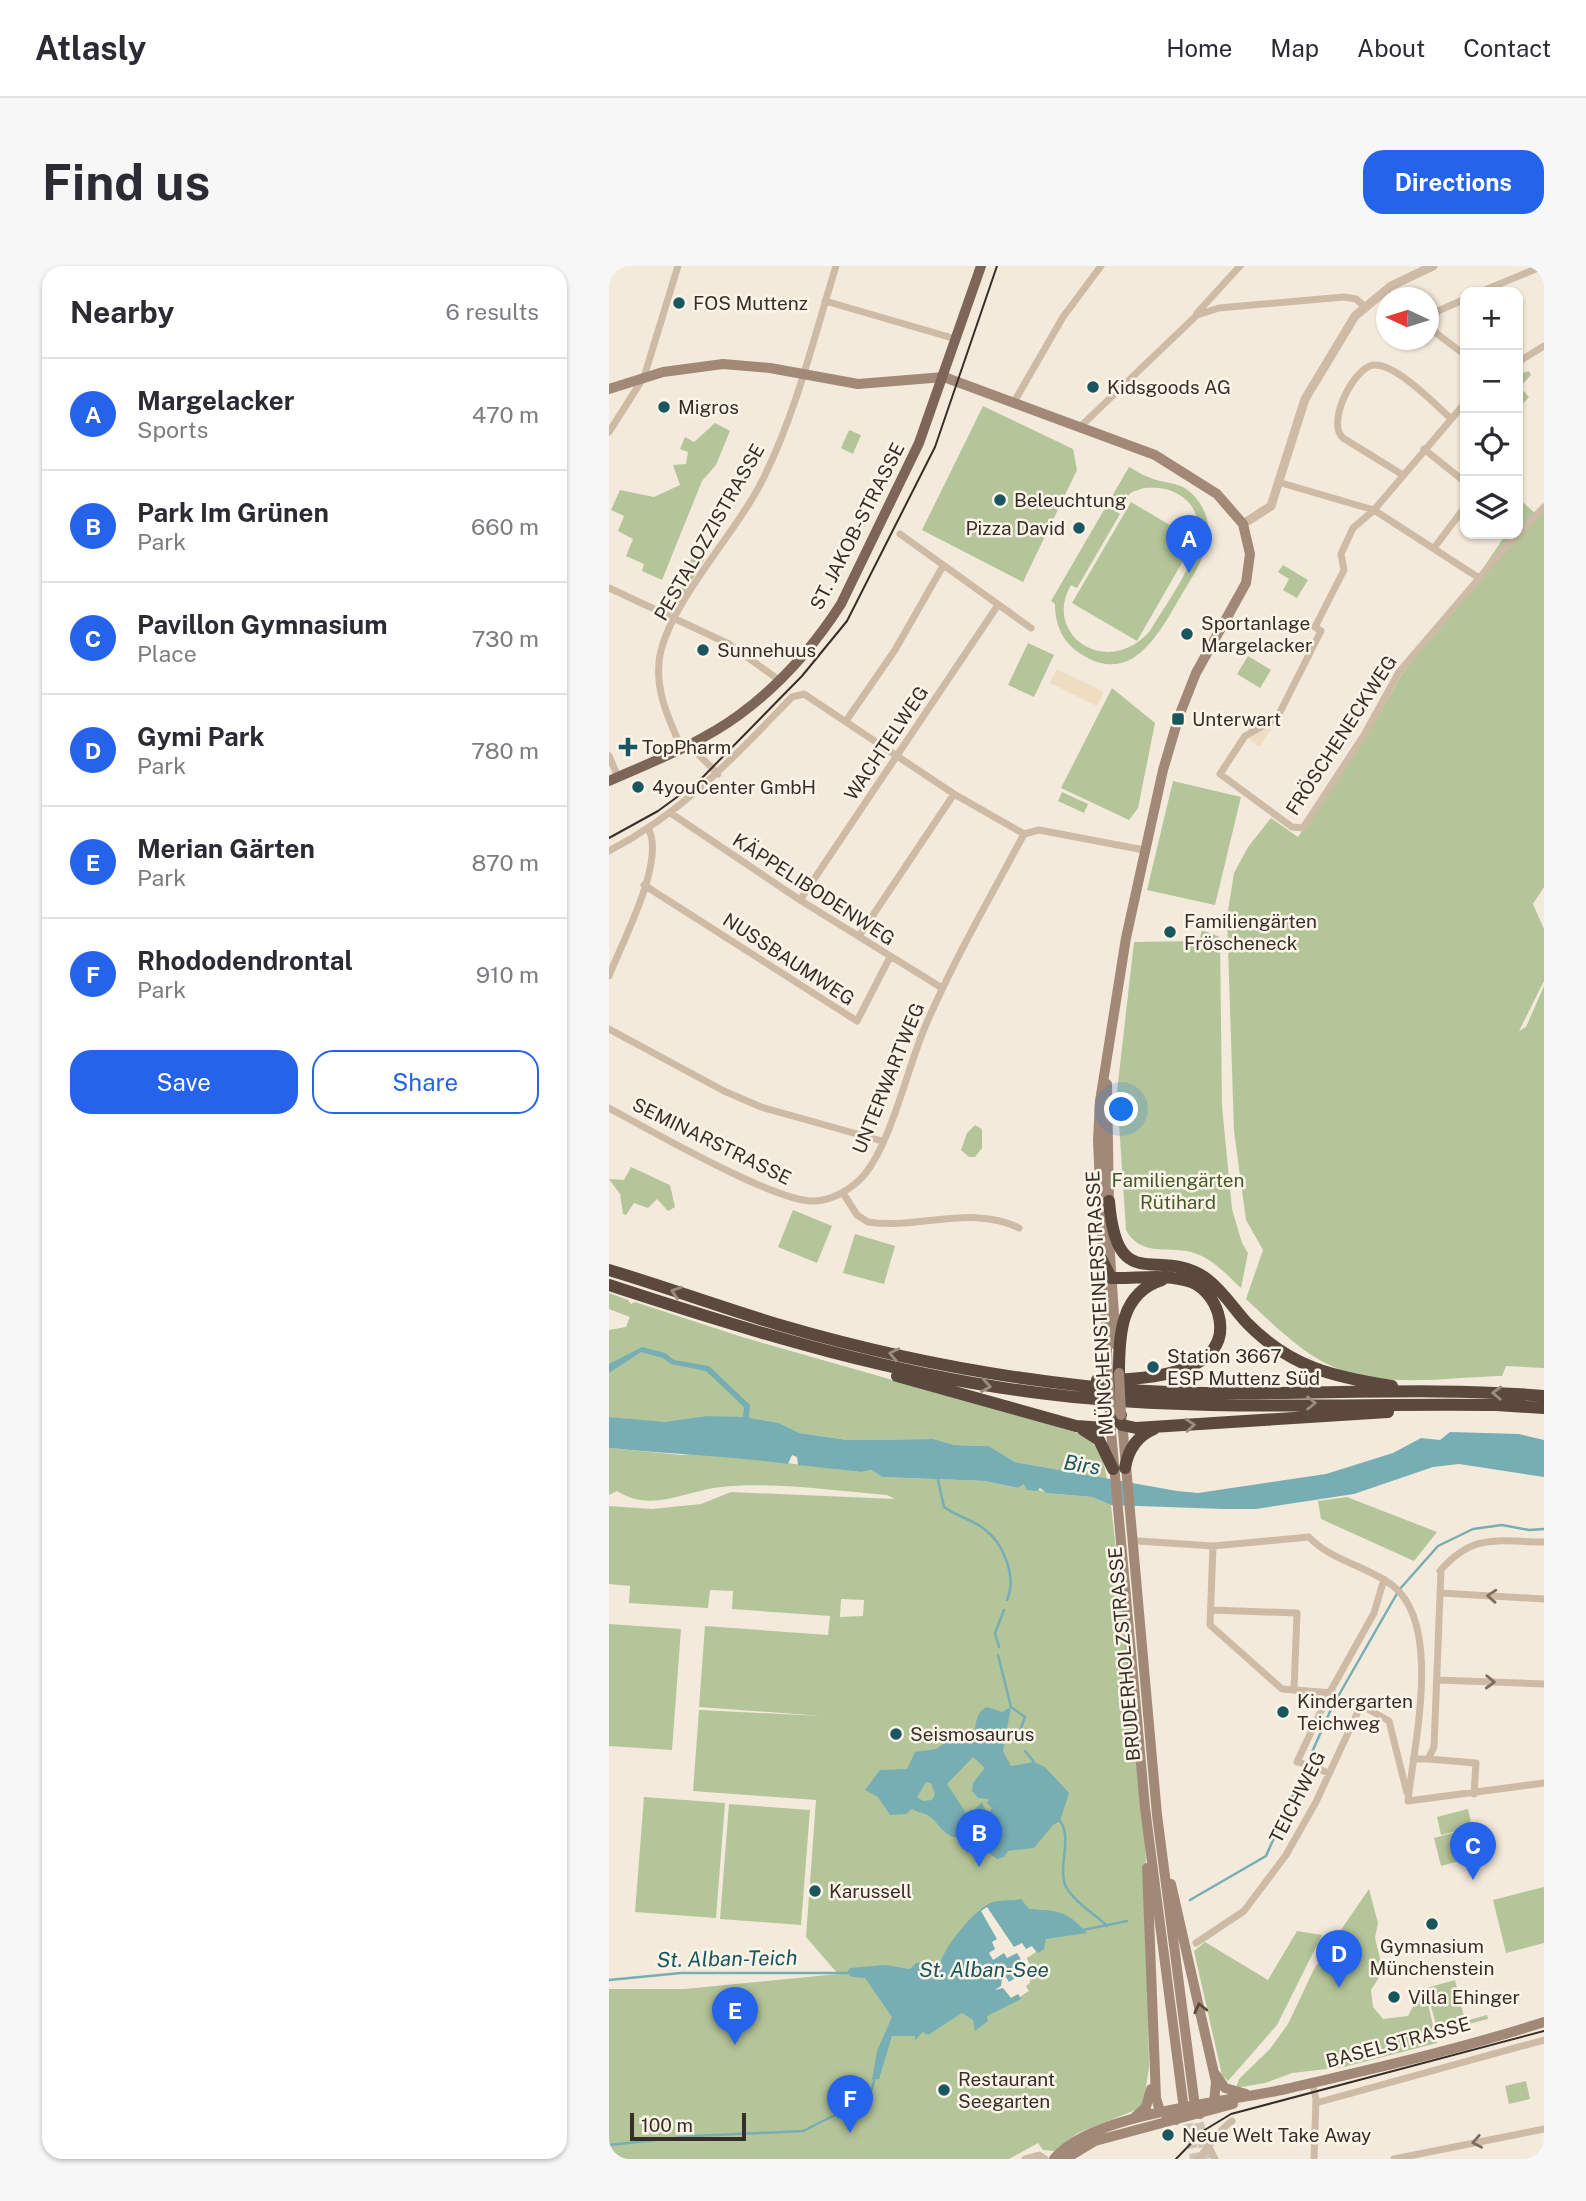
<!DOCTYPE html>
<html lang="en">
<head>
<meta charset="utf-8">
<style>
	body { margin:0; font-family:"Public Sans",sans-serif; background:#f7f7f7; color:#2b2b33 }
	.controls { position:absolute; right:21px; top:21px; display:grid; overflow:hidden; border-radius:14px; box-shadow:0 2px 5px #0004 }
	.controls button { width:63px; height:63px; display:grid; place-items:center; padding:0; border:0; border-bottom:2px solid #e1e1e2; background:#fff; color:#2b2b33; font:35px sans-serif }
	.compass { position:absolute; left:767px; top:21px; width:63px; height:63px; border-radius:50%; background:#fff; box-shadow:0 2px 5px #0004; rotate:274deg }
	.scale { position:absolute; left:21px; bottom:18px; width:116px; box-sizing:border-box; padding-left:7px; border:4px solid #392e27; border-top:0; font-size:19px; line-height:24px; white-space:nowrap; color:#392e27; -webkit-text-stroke:5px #fbf4e8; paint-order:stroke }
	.you { position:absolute; left:513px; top:844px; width:24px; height:24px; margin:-18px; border:5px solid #fff; border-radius:50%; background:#1a73e8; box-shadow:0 0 0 10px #1a73e833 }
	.badge { display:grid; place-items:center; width:46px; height:46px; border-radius:50%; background:#2563eb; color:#fff; font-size:23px; font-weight:700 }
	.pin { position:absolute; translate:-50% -58px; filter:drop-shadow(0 2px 4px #0008) }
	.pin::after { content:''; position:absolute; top:37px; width:24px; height:21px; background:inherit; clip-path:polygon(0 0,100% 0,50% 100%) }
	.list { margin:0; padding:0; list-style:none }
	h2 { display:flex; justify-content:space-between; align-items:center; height:91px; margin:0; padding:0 28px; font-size:30px }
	h2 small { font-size:23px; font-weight:400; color:#7c7c81 }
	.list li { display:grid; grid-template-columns:46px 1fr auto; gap:21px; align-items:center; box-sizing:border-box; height:112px; padding:0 28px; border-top:2px solid #e1e1e2 }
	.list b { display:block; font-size:26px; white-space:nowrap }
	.list p { margin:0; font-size:23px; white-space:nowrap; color:#7c7c81 }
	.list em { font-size:23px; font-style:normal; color:#7c7c81 }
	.actions { display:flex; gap:14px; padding:21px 28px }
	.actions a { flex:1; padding:16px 0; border:2px solid #2563eb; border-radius:21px; text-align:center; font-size:24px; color:#2563eb }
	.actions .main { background:#2563eb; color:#fff }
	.icon { flex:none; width:38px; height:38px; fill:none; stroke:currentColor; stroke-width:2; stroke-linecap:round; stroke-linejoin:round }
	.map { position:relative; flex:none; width:935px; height:1893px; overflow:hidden; border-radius:21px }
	header { display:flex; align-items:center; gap:42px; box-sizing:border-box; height:98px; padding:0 35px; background:#fff; border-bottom:2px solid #e1e1e2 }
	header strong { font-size:33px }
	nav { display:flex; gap:38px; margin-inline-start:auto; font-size:24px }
	.intro { display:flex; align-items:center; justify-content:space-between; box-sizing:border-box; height:168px; padding:0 42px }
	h1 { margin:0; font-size:49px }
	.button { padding:18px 32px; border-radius:21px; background:#2563eb; color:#fff; font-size:24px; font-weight:700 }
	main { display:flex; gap:42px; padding:0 42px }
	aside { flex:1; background:#fff; border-radius:21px; box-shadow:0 2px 5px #0004 }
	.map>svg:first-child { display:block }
	.green { fill:#b4c59a; fill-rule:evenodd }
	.plaza { fill:#eeddc1 }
	.water { fill:#77aeb4; fill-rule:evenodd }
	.pier { fill:#f4eadb }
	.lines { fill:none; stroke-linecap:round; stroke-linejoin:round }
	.stream { stroke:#77aeb4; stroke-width:2.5 }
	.secondary-tunnel { stroke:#cfc4b7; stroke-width:10; stroke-dasharray:10 5; stroke-linecap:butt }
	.minor { stroke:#cebba6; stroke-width:7 }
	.tertiary { stroke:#cebba6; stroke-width:9 }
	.secondary { stroke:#a28977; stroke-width:10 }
	.primary { stroke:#7d6657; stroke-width:10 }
	.motorway { stroke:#5b493e; stroke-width:12 }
	.tram { stroke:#392e27; stroke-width:2 }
	.secondary-bridge { stroke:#a28977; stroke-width:10 }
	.oneway { stroke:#9b8d82 }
	.oneway2 { stroke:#7c6d60 }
	.oneway3 { stroke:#58493f }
	.poi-dot { fill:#19565f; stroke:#fbf4e8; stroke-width:2.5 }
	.labels { text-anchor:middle; stroke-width:5; stroke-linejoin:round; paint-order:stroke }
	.poi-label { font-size:19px; fill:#392e27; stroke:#fbf4e8; text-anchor:start }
	.street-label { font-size:19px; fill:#392e27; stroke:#fbf4e8 }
	.park-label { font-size:19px; fill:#455a29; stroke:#fbf4e8 }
	.water-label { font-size:21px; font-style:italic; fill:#19565f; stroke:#fbf4e8 }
</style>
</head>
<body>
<header>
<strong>Atlasly</strong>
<nav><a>Home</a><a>Map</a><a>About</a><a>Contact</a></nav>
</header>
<div class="intro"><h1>Find us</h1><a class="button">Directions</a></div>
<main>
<aside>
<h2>Nearby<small>6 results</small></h2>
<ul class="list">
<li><span class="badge">A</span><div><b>Margelacker</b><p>Sports</p></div><em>470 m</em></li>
<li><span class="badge">B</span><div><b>Park Im Grünen</b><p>Park</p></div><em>660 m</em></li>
<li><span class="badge">C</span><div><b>Pavillon Gymnasium</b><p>Place</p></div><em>730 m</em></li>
<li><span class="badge">D</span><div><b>Gymi Park</b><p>Park</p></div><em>780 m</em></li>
<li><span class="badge">E</span><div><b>Merian Gärten</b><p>Park</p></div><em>870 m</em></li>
<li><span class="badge">F</span><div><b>Rhododendrontal</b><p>Park</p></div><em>910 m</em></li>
</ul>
<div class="actions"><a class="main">Save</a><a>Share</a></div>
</aside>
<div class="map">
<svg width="935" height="1893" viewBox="0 0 935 1893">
	<rect width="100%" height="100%" fill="#f4eadb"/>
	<path class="green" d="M910 98 914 107 920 105 922 109 911 121 920 131 911 141 909 119 913 113 909 110Z
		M374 140 464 183 468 204 414 316 313 264Z
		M106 157 121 165 107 199 93 215 53 314 33 305 35 298 17 290 24 273 9 265 15 250 2 244 11 224 45 231 71 219 64 199 77 198 79 186 71 183 76 171 85 176Z
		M240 164 252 169 244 188 232 182Z
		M520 201C526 204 533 209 539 211 560 220 574 213 590 236 614 270 586 305 569 335 548 371 521 420 472 388 454 377 446 359 446 338L442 335ZM535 222C550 221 563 222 576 233 614 266 560 332 541 365 497 414 433 368 462 319L468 322 511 248 506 244 507 241 523 226Z
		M909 232 927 248 935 241V621L924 638 935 663V715L910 765 917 761 935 720V1102L897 1100 893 1110C843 1111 780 1122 732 1104 696 1091 665 1059 637 1033L654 984 637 954 625 865 618 651 625 607 639 581 662 552 689 571 759 468 793 408 853 334 897 268H909Z
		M522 236 586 274 528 375 463 337Z
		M84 287 96 292 73 331 69 328Z
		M674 299 699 314 688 332 674 324 680 313 669 306Z
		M419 377 445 389 425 431 399 419Z
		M639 390 662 404 651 422 628 408Z
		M503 422 546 457 529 542 520 554 452 522Z
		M564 515 632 531 606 639 538 624Z
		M453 526 479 538 475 547 449 535Z
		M593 664 611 671 613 840 623 943 633 977 639 987 632 1022C618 1009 602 991 582 986 558 980 532 991 517 964L508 826 525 676 590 675Z
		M366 859 373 863V882L366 891H360L352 884 358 867Z
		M22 901 61 919 66 941 59 945 48 933 39 942 25 937 17 949 14 948 11 928 0 913 15 914Z
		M184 944 223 960 208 997 169 981Z
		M246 968 286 980 275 1018 234 1007Z
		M0 1027 19 1034 22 1038 26 1036 133 1071 466 1166C489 1176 494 1188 498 1213L406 1196 380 1180 345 1179 325 1173 238 1174 191 1167 170 1157 97 1150 56 1157 0 1151V1064L17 1061 21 1051 0 1043Z
		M0 1182 72 1189 95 1187 251 1206 262 1204 273 1211 376 1215 409 1222 415 1218 438 1227 483 1231 502 1239 536 1542 540 1801 535 1835 529 1843 469 1867 445 1885 434 1884 429 1877 400 1893H0V1723H75L229 1708 197 1671 207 1534 84 1525 90 1444 213 1450 90 1441 96 1360 219 1369 221 1350 123 1343 124 1325 101 1324 99 1342 20 1337 21 1320 0 1318V1240L43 1243 92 1238 122 1226 286 1233 278 1229C227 1225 161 1215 112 1221 76 1225 42 1247 8 1225L0 1229ZM232 1333 255 1334 254 1350 231 1351Z
		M738 1231 828 1266 805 1295 712 1253 709 1235Z
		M0 1358 72 1363 63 1484 0 1480Z
		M35 1531 116 1537 107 1652 26 1646Z
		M120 1538 201 1544 192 1659 111 1653Z
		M859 1543 863 1561 832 1569 828 1551Z
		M869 1560 876 1588 832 1600 825 1572Z
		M935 1621V1677L897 1687 884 1634Z
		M760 1623 769 1657 766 1672 774 1705 762 1724 764 1741 774 1753 799 1750 815 1720 828 1777 735 1801 683 1807 656 1817 627 1822 630 1813 661 1783 679 1758 705 1703Z
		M688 1665 713 1669 668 1759 619 1815 613 1809 585 1685 596 1676 659 1714Z
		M846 1714 856 1755 878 1749 879 1753 829 1766 817 1722Z
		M917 1815 921 1833 900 1838 896 1820Z"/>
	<path class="plaza" d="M448 403 495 426 488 440 441 417Z
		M665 458 651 481 636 470 640 461Z"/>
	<path class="water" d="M33 1081 56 1087 65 1094 100 1100 141 1139 140 1152 170 1157 191 1167 238 1174 325 1173 345 1179 380 1180 406 1196 568 1225 589 1227 717 1208 784 1187 812 1172 831 1174 841 1166 910 1168 935 1174V1211L850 1198 824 1201 745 1228 647 1243H614L502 1239 483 1231 437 1227 431 1222 428 1225 418 1224 415 1218 409 1222 376 1215 273 1211 262 1204 252 1206 189 1199 188 1191 183 1189 179 1198C119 1190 60 1188 0 1182V1151L56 1156 97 1150 134 1151 135 1141 97 1105 62 1098 54 1092 32 1086 0 1107V1098Z
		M378 1441 393 1446 402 1441 394 1485 402 1500 425 1496 436 1501 460 1527 451 1555 444 1559 425 1582 399 1585 395 1591 388 1593 372 1581 362 1560 353 1561 349 1572C333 1569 332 1559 320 1550 314 1546 309 1547 303 1543L297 1548 281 1549 269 1531 256 1524 271 1504 298 1503 306 1486 327 1483 344 1471 363 1473C369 1460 364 1448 378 1441ZM364 1491 376 1502 364 1517 363 1525 369 1532 380 1533 378 1537 383 1542 378 1549 373 1536 362 1547H357L338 1518ZM317 1516 322 1517 326 1528 323 1534 314 1535 308 1531Z
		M412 1633 420 1643C450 1645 457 1644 478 1667L437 1673 435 1683 429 1687 426 1683 418 1692 424 1707 421 1709V1717L417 1720 420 1725 411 1731 412 1733 378 1750 379 1755 366 1765 364 1754 353 1747 319 1769 314 1766 306 1774V1770H283L270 1813 263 1814 268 1785 283 1751 256 1712 243 1711 238 1707 241 1702 276 1699 301 1703 307 1697 319 1696 323 1701 331 1698C335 1681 367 1641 384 1636 392 1634 403 1635 412 1633Z"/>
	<path class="pier" d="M378 1641 405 1681 413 1677 417 1683 423 1680 427 1686 418 1692 424 1707 421 1709V1717L417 1720 420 1725 411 1731 409 1728 402 1732 394 1722 386 1724 392 1720 393 1713 397 1711 400 1716 415 1707 417 1702 408 1687 398 1692 395 1687 384 1694 380 1687 386 1683 383 1676 388 1673 372 1645Z"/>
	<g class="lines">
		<path class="stream" d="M329 1214 335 1241C347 1250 362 1253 374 1262 395 1277 408 1311 398 1334
			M390 1381 386 1367 395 1344
			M389 1389 402 1441 416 1451 409 1470 412 1477
			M416 1485 425 1496
			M451 1555C464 1572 448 1601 457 1621 466 1637 485 1647 498 1660
			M581 1634 657 1590 723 1441 790 1324 829 1280 864 1263 893 1259 920 1264 935 1263
			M474 1664 518 1655
			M0 1714 72 1707H238
			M0 1879 85 1870 194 1865 252 1836 261 1829 265 1815"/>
		<path class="secondary-tunnel" d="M587 1842 597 1893
			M576 1843 586 1893"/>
		<path class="minor" d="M871 26 934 0
			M856 33 829 45 822 57 827 67 856 89
			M216 35 347 73
			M588 47 631 0
			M909 96 935 80
			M405 136 454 51 492 0
			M856 137 765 244 744 262 732 288 735 304 706 361 712 365 668 452 636 470 611 508 683 561 694 562 755 469 790 406 896 282 935 241
			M472 160 588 49 610 42 735 31 747 33 755 40
			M0 166 35 111 69 0
			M815 183 856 216
			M794 209 734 172C716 156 747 98 766 99 788 99 825 137 841 152
			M669 216 765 244 870 312
			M291 268 422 362
			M825 282 856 241
			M0 322 120 378 170 414
			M237 455 286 384 334 300
			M78 477 109 508
			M72 481C59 451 45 423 51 389 62 334 130 264 155 211 188 144 205 71 227 0
			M0 490 9 511
			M63 548 191 634 333 722
			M0 585C77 544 123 493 183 431L195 428 345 528 415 568 430 564 535 584
			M35 619 248 755 281 691
			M191 634 389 339
			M250 670 345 528
			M0 710C13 676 56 597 40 564
			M0 763 115 825 152 841 273 875
			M0 842C39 863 169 938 206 935 225 934 244 922 256 908 283 874 298 803 316 761 344 695 381 632 415 568
			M234 927 248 949 259 956C308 964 364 938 410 962
			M529 1275 604 1280 700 1271C721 1294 758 1300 783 1319 834 1358 805 1477 799 1535
			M604 1280 601 1359 673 1423 724 1427
			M831 1305C865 1266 888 1276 935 1276
			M831 1327 935 1333
			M602 1344 688 1347 685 1424
			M828 1414 935 1418
			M804 1493H819L825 1481 832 1304
			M819 1493 867 1497 865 1528
			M688 1496 721 1426 765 1347 775 1313
			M692 1497 720 1507
			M799 1535 935 1517
			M587 1677 635 1645 677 1589 707 1536 752 1439 780 1455 798 1527
			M703 1816 707 1833 705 1893
			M707 1837 935 1774
			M601 1883 606 1893
			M416 1893 430 1889 436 1893
			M589 1893C598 1883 613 1861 623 1855
			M785 1893 935 1863"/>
		<path class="tertiary" d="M634 258 662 240 696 133 746 50 782 20 824 0"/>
		<path class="secondary" d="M0 123 54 106 114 98 161 102 249 118 335 111 546 189 608 228 634 258 641 288 637 317 587 407 570 450 554 504 517 672 491 835 489 874 499 1107
			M498 818 500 939
			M499 958 507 1079
			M501 1154 536 1542 574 1836
			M513 1155 548 1549 585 1833
			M538 1602 547 1832 551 1845 567 1854
			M562 1618 607 1816 605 1836 591 1848
			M607 1809 616 1822 637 1828
			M524 1853 537 1841 542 1823
			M445 1893C482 1847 619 1836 677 1823 763 1803 851 1783 935 1756
			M456 1893 486 1875 624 1838"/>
		<path class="primary" d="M0 515C43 496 92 477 130 449 171 419 205 380 232 338L310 177 372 0"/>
		<path class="motorway" d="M500 935C508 1033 550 978 598 1013 614 1025 625 1043 638 1057 681 1101 724 1111 783 1120
			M0 1004C57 1021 114 1042 171 1059 270 1088 373 1109 476 1120 628 1137 783 1117 935 1130
			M0 1019C146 1067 294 1112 447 1129 592 1146 741 1137 887 1139L935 1142
			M510 1107C510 1070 511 1027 553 1014
			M288 1110 467 1160 496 1162 512 1149
			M488 1114C527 1114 628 1111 609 1047 605 1034 595 1021 582 1016 557 1007 528 1013 502 1012L493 994
			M502 1147 513 1159 527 1162 779 1146
			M473 1163 490 1174 504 1203
			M516 1202C519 1184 528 1170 545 1163"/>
		<path class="tram" d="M0 572 49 545 90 515 193 410 238 355 326 181 388 0
			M567 1893 594 1865 622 1848 935 1765"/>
		<path class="secondary-bridge" d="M499 1107 502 1147
			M510 1107 512 1149"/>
	</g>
	<defs><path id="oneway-chevron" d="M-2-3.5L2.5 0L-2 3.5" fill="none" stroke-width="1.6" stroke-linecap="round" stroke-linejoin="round" transform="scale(1.75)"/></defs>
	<g class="oneway">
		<use href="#oneway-chevron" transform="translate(67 1026) rotate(-162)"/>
		<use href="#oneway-chevron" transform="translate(285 1088) rotate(-167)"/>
		<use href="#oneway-chevron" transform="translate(377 1120) rotate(9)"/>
		<use href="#oneway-chevron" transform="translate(888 1127) rotate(-178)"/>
		<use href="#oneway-chevron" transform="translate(702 1137)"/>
		<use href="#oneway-chevron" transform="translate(581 1159) rotate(-5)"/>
	</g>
	<g class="oneway2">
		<use href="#oneway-chevron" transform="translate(883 1330) rotate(-176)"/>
		<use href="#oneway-chevron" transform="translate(881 1416) rotate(2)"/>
		<use href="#oneway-chevron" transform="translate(868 1876) rotate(169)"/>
	</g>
	<use class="oneway3" href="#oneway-chevron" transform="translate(591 1742) rotate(-103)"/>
	<g class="poi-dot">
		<circle cx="70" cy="37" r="7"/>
		<circle cx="484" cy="121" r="7"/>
		<circle cx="55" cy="141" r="7"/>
		<circle cx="391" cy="234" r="7"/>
		<circle cx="470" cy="262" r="7"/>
		<circle cx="578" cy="368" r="7"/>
		<circle cx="94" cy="384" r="7"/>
		<rect x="562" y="446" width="14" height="14" rx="3.5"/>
		<path d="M15.5 470.5h7v7h7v7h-7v7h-7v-7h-7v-7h7z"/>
		<circle cx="29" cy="521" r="7"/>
		<circle cx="561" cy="666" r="7"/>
		<circle cx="544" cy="1101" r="7"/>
		<circle cx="674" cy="1446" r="7"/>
		<circle cx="287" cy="1468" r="7"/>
		<circle cx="206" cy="1625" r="7"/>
		<circle cx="823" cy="1658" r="7"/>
		<circle cx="785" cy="1731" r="7"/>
		<circle cx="335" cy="1824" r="7"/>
		<circle cx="559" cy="1869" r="7"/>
	</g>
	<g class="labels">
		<g class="poi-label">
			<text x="84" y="44">FOS Muttenz</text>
			<text x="498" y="128">Kidsgoods AG</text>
			<text x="69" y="148">Migros</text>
			<text x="405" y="241">Beleuchtung</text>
			<text x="456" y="269" text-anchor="end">Pizza David</text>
			<text x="592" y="364">Sportanlage<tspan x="592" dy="22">Margelacker</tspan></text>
			<text x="108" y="391">Sunnehuus</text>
			<text x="583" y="460">Unterwart</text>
			<text x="33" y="488">TopPharm</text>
			<text x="43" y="528">4youCenter GmbH</text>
			<text x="575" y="662">Familiengärten<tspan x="575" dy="22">Fröscheneck</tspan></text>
			<text x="558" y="1097">Station 3667<tspan x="558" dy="22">ESP Muttenz Süd</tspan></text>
			<text x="688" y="1442">Kindergarten<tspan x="688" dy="22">Teichweg</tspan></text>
			<text x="301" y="1475">Seismosaurus</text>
			<text x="220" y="1632">Karussell</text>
			<text x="823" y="1687" text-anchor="middle">Gymnasium<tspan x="823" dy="22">Münchenstein</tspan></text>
			<text x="799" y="1738">Villa Ehinger</text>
			<text x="349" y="1820">Restaurant<tspan x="349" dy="22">Seegarten</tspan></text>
			<text x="573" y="1876">Neue Welt Take Away</text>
		</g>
		<g class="street-label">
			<text transform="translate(248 260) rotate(-63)" y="7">ST. JAKOB-STRASSE</text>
			<text transform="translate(100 266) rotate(-60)" y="7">PESTALOZZISTRASSE</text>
			<text transform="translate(732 469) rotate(-57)" y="7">FRÖSCHENECKWEG</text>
			<text transform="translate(277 477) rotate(-56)" y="7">WACHTELWEG</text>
			<text transform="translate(205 623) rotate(33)" y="7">KÄPPELIBODENWEG</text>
			<text transform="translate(180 693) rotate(33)" y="7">NUSSBAUMWEG</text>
			<text transform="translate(279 812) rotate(-68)" y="7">UNTERWARTWEG</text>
			<text transform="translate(103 875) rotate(26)" y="7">SEMINARSTRASSE</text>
			<text transform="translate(490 1037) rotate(-93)" y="7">MÜNCHENSTEINERSTRASSE</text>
			<text transform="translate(515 1388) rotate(-95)" y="7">BRUDERHOLZSTRASSE</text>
			<text transform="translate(688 1531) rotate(-63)" y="7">TEICHWEG</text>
			<text transform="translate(789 1776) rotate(-15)" y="7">BASELSTRASSE</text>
		</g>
		<g class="park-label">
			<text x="569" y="921">Familiengärten<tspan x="569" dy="22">Rütihard</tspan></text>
		</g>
		<g class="water-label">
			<text transform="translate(473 1199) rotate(9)" y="7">Birs</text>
			<text transform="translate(118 1693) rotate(-1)" y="7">St. Alban-Teich</text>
			<text x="375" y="1711">St. Alban-See</text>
		</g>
	</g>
</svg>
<div class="controls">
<button>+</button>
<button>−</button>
<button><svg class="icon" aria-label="locate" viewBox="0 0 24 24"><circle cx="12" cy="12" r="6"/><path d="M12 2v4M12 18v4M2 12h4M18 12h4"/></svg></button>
<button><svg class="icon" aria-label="layers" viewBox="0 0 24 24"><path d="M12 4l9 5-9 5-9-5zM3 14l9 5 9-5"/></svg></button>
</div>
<svg class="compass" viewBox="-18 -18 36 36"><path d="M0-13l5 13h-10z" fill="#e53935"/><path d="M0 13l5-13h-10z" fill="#7c7c81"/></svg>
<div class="scale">100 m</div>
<div class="you"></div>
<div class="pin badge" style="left:580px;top:307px">A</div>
<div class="pin badge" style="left:370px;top:1601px">B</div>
<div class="pin badge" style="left:864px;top:1614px">C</div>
<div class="pin badge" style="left:730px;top:1722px">D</div>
<div class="pin badge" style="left:126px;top:1779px">E</div>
<div class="pin badge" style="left:241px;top:1867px">F</div>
</div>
</main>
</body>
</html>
